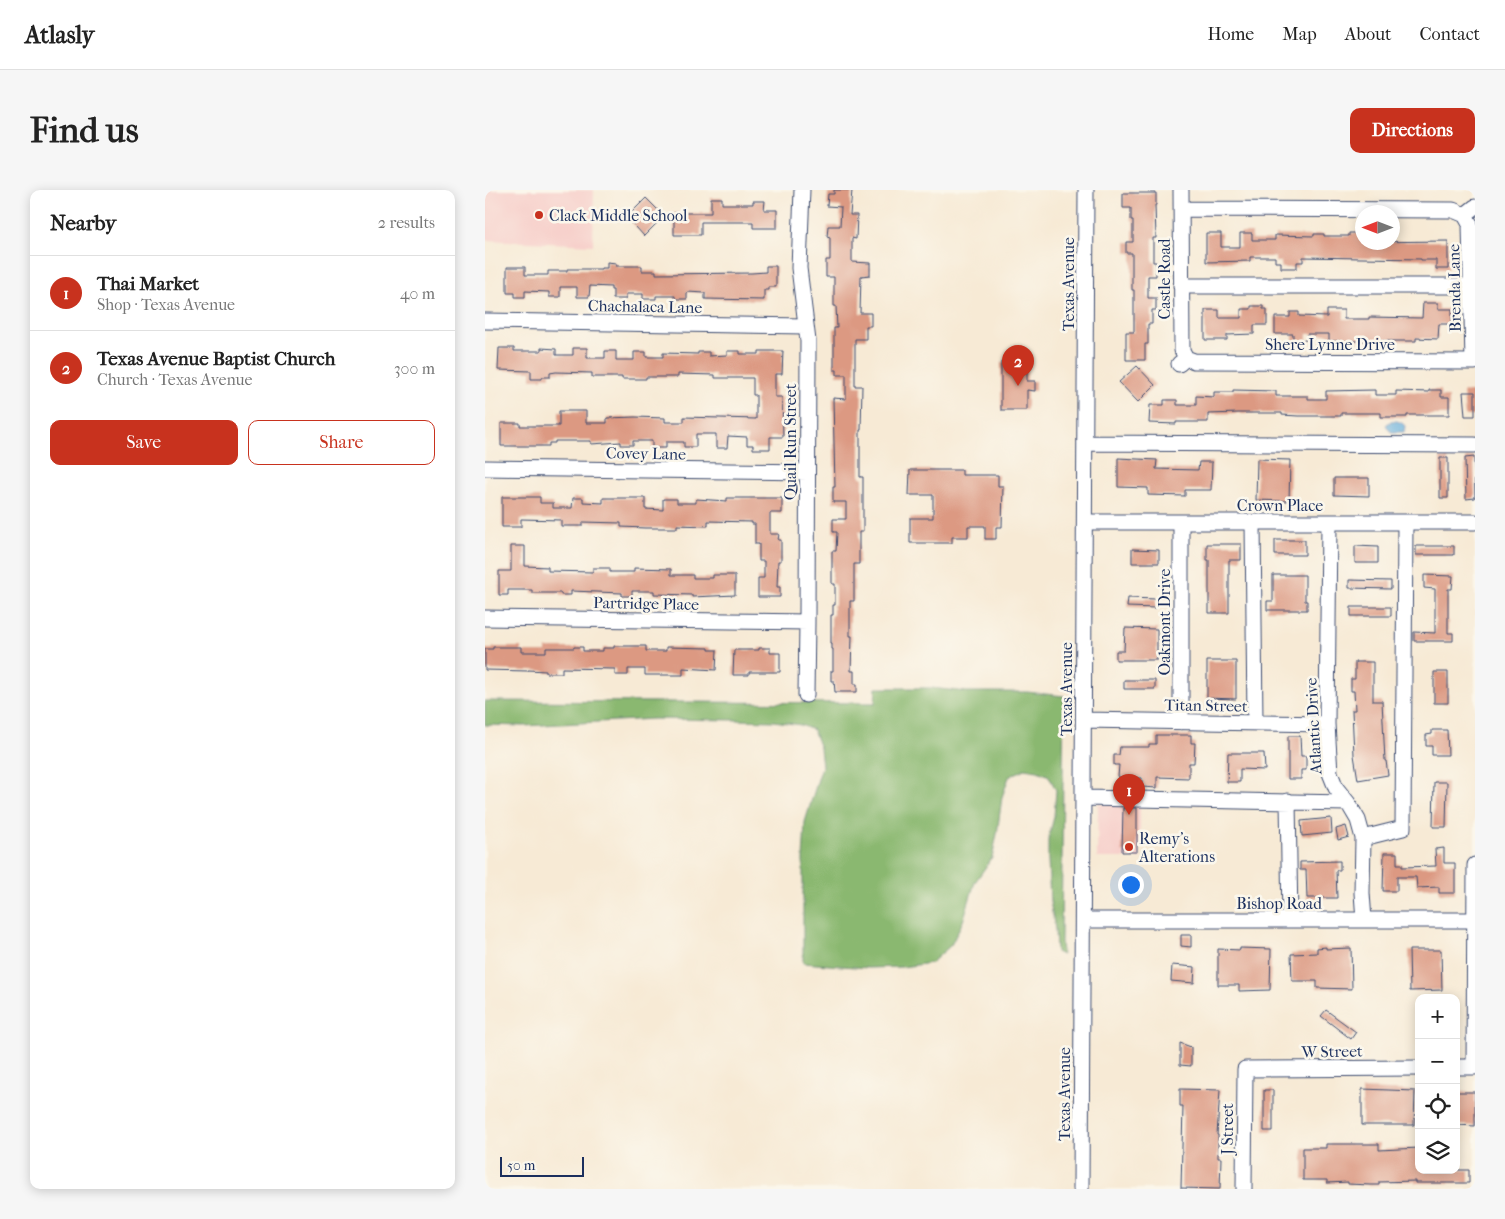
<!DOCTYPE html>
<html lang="en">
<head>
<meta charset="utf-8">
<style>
	body { margin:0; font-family:"IM FELL French Canon",serif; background:#f6f6f6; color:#222 }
	.controls { position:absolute; right:15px; bottom:15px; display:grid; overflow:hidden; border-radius:10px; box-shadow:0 2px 12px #0003 }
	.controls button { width:45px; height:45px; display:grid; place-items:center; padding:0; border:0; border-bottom:1px solid #e0e0e0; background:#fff; color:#222; font:25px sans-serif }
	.compass { position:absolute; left:870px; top:15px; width:45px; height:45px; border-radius:50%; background:#fff; box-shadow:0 2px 12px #0003; rotate:270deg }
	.scale { position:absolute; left:15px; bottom:12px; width:84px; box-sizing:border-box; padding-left:5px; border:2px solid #1b2f5e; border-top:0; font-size:14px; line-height:18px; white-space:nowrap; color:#1b2f5e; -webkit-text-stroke:4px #fbf7ec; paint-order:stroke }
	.you { position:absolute; left:645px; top:694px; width:18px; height:18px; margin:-12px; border:4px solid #fff; border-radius:50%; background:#1a73e8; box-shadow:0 0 0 8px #1a73e833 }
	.badge { display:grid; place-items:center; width:32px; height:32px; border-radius:50%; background:#c8321e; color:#fff; font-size:16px; font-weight:700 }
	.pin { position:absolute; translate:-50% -41px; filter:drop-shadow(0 1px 2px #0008) }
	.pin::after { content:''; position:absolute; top:26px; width:18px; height:15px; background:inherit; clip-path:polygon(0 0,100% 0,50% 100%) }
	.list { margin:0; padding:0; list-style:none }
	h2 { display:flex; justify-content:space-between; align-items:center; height:65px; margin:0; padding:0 20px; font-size:21px }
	h2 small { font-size:16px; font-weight:400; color:#767676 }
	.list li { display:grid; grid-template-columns:32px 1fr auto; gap:15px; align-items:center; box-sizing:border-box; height:75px; padding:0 20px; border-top:1px solid #e0e0e0 }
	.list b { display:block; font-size:19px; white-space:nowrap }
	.list p { margin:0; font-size:16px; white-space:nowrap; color:#767676 }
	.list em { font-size:16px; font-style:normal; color:#767676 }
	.actions { display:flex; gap:10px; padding:15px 20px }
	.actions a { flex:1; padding:11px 0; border:1px solid #c8321e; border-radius:10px; text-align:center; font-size:18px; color:#c8321e }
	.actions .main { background:#c8321e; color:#fff }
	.icon { flex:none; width:28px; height:28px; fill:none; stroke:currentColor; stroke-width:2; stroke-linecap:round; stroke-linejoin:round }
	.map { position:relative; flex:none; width:990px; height:999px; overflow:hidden; border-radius:10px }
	header { display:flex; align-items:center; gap:30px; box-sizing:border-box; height:70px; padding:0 25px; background:#fff; border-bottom:1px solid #e0e0e0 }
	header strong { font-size:24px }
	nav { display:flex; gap:28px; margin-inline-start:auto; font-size:18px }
	.intro { display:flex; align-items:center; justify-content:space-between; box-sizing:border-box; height:120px; padding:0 30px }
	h1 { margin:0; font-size:35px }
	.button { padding:12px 22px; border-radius:10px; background:#c8321e; color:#fff; font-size:18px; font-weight:700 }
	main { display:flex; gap:30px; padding:0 30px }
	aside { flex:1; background:#fff; border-radius:10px; box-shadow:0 2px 12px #0003 }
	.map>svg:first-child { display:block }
	.built { fill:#f7d0cb }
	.forest { fill:#8ab870; stroke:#527467 }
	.water { fill:#62acda; stroke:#3e6e9c }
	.building { fill:#dc9982 }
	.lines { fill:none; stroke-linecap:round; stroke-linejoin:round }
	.minor-casing { stroke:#3c4b70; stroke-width:17 }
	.minor { stroke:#fff; stroke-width:15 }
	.poi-dot { fill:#c8321e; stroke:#fbf7ec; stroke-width:2 }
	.labels { text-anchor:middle; stroke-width:5; stroke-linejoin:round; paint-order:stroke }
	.poi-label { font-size:16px; fill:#1b2f5e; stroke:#fbf7ec; text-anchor:start }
	.street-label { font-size:16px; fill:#1b2f5e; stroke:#fbf7ec }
</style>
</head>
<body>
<header>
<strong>Atlasly</strong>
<nav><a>Home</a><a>Map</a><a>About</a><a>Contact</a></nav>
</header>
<div class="intro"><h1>Find us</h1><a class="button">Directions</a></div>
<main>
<aside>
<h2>Nearby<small>2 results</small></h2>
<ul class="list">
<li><span class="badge">1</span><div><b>Thai Market</b><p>Shop · Texas Avenue</p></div><em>40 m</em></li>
<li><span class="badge">2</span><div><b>Texas Avenue Baptist Church</b><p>Church · Texas Avenue</p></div><em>300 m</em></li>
</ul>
<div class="actions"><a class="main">Save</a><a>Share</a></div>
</aside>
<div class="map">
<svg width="990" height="999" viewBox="0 0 990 999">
	<rect width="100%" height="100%" fill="#fbf7ec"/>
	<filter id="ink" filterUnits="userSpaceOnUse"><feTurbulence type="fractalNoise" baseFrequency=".02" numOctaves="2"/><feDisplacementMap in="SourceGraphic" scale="10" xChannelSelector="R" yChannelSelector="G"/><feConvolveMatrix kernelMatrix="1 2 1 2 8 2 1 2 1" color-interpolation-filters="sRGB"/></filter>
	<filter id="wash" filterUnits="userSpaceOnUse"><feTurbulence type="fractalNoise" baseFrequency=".0096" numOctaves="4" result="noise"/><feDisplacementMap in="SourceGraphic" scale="20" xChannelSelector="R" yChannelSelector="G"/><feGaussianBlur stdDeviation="1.12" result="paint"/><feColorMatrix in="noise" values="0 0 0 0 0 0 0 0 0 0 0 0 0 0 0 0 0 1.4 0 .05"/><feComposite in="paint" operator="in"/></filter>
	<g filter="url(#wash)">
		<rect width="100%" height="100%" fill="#f7ead5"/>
		<path class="built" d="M0 0H109L108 55 0 50Z
			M613 614 655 615V668H612Z"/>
		<path class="forest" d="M391 498H446L482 502H542L579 506 576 751 577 765 571 762 570 739 565 711 563 670V650L569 627 571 600 564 586 553 581 539 579 524 587 517 607 512 644 507 668 490 692 478 731 466 755 446 773 417 777 383 778 318 773V669L320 632 337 576 335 558 328 540 316 535 289 531 252 530 168 529 39 536 0 535V511L390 513Z"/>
		<path class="water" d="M906 231C911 230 917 232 920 236L919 242H906L901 235Z"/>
		<g id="blocks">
			<path class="building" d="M349 0H367L365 25H372L371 49 367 48V72L385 73V85L376 86 375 123H386V136H381V149H370V196H377L376 240H375V287H378V342H374V374H369V411H365V446H367L366 481H369V494H372V502H350L349 491H346V481H348V459H347V453H346V425H348V415H350V394H347V361H351L352 342H348V329H361V312H348V297H350L348 208 361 209V185H352V180H349V138H352L351 116H349V87H341V70H345V48L342 47 343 36H355L356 17 342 16 343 4H349Z
				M638 3H671V15H670L671 48H668V72H671V86H663V108H671V120H667V134H663V154H660V170H641V142H649V100H647V63H641V52H648V30H646V18H638Z
				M161 8 179 26 159 46 142 27Z
				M226 8H237V14H268V11H280L279 20H292V38H268V32H216V45H189V23H226Z
				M721 43H736V57H755V43H767V50H790V45L829 46V44H839V46H864V43H876L878 52 963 51V79H951V70H936V69L818 67V72H812V78H796V72H790V67H765V71L721 72Z
				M122 72 131 73V76H157V81H171V84L267 83 281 82V76H291V97H283V100H279V110L220 109V103L202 102V109H190V106H171V109H158V104H141V109H128V100H126V97L105 96 104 107H92V97H75V107H64V102L40 101V107H30V103H22V77H40V85H63V81H82V79H116V78H122Z
				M938 113H953V119H967V134H954L953 149 931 148V151H844V144H822V150H808V144H790V127H805V122H814V126L842 127V120H859V129H884V127L937 128Z
				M766 116H778V119H782V135H769V144L742 145V150H720V120H734V128H756V119H766Z
				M14 158H29V161H56V158L71 159V165H88V158H102V168H120V161H131V170H149V162H161V167H178V163L213 164V162H224V166L242 165V161H255V164H274V161H298L297 184H290V207H297L298 247H285V259H268V255H262V247L243 246 242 258H231V244H211V257H199V252H181V258H167V251H148V255H136V252L106 254V251H70V253H64V256H16V233H35V236H74V221H101V233H122V228L150 227 180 228V232H199V227L271 229V205H268V188H230V185L193 184V187H161V189H137V187H107V183L71 182 65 183V187H57V189H46V181L13 180Z
				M516 172H542V191H550V201L542 200V220H516Z
				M652 176 670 195 653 212 634 192Z
				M748 200 791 201V206H823V209H841V201L890 200V205H911V201L944 202V200H956V207H964V225H922V227H896V223H856V226H813L797 225V223H753L723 224V232H691V234L664 233 665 215H679V210H692V215H711V206L729 207V202H748Z
				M978 202H990V226H980Z
				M989 267 990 308 981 309 980 268Z
				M633 268 672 270 671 279 713 280 714 272H727L726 300H700V306L663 305V298L633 297Z
				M955 268H963V308H955Z
				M772 269 805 270 804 311 771 310Z
				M425 280H477V285H513V296H518L517 337H511V349H500V336H483V347H467V353H425V328H448V305H424Z
				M849 288H884V306L849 305Z
				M17 307H55V313H68V318H87L88 308H98V312L118 313V308H160V319L178 320V309H192V313H211V309L242 311V308H297V323H285V344H294L293 350H296V371H293L292 397H295V407H273V388H279V371H274V354H270V334H267V332L223 331V336L192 335V338H160L136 337V333L98 332V336H76V330L36 329V337H17Z
				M790 350H820V365H790Z
				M722 354H756V370H744V423H724V370H722Z
				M26 356H40V376L63 377V381L108 382V378H125V382H149V378L186 379V385H208V388H228V385H250V405L207 407V405L169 404V401H147V406H137V403L86 401V405H76V403H47V400H23V405H14V381H26Z
				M870 356 893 357V373H870Z
				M931 356H969V365H931Z
				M647 359 674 360V373H647Z
				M788 385H820V411H822V420H782V411H788Z
				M939 385 968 386 967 399H963V443H968V451H929V442L950 443V399L939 398Z
				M864 390 906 391V399L864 398Z
				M643 408 671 409V418L642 417Z
				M866 417H906V426H866Z
				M640 438 672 439V470H631V461H639Z
				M129 456H161V461H181V457L224 458V460H232L231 480 198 478V485H160V479H143V485H130V479L77 478V483H61V481L43 480V481L0 480V459H8V457H36V462H61V458H89V457H98V461H118V458H129Z
				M274 458H285V463H295V482H264V485H248L249 460H274Z
				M722 471H751V509L722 508Z
				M870 472H888V511H897L900 571H901L903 585 873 590 869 565 867 520H870L869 501H866V489H870Z
				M949 482H963V513H949Z
				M639 490H670V499H639Z
				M947 540H962L963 565H947V556H941V545L947 544Z
				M671 545H706V553H710L709 573H704V588L672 587V598L657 597V588L633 587 634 575H629V565H634L635 557H664V554H671Z
				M803 546H815L816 566H821V580H816V589H803Z
				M743 563H779L780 580 755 579V592H742Z
				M949 592H962L961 637H948Z
				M638 618H652V662H637Z
				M846 628 847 643 817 646 816 631Z
				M861 636 864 647 853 650 851 639Z
				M959 658V673H970V703H954V697L932 698 931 687H912V701H898L899 663H912V674H917V677L951 676 950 659Z
				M855 671V680H851L852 708H822L821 680H815V672Z
				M696 745H706V757L696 756Z
				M841 757V759L866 758 867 799 832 798V791H807L806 764 832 763V758Z
				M755 758 786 759 785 800 754 801V795H733V759L755 760Z
				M924 760H956L957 800 925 801Z
				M687 775 710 777 709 793 686 791Z
				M841 820 871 842 866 849 836 826Z
				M695 853 706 857V876L695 875Z
				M695 899 735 900 732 945H733V968H736L735 999 696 998 698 916H695Z
				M877 899 930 901 929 935H877Z
				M779 900H788V941H779Z
				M971 902H990V936L971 935Z
				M841 954H894V960L934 958V980H984V993H930V991L894 992V995H885L863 994V992L842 993V990H818V958H841Z"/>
		</g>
	</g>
	<g filter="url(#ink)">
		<use href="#blocks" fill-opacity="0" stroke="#3c4b70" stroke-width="1"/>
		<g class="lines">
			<g class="minor-casing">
				<path id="minor" d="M317 0 314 78 323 151 322 432 321 505
					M696 19 968 20 980 25
					M696 96H986
					M0 131 320 136
					M701 168 709 171 990 172
					M988 172 985 34 980 25 990 17
					M694 174 701 168 697 160 696 0
					M600 253 990 255
					M0 278 322 282
					M600 332H990
					M696 332V532
					M768 332 770 533
					M844 333 842 534 845 583 851 598 863 613 873 630 878 648 877 703 879 730
					M0 428 322 432
					M599 530 842 534
					M599 608 863 613
					M803 611 805 730
					M878 648 918 638 920 332
					M598 730H990
					M971 877H990
					M989 877 990 675
					M596 999 601 0
					M759 999 760 879 934 878"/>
			</g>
			<use href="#minor" class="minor"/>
		</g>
	</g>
	<g class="poi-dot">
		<circle cx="54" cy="25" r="5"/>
		<circle cx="644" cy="657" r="5"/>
	</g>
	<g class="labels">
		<g class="poi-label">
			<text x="64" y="31">Clack Middle School</text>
			<text x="654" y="654">Remy's<tspan x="654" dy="18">Alterations</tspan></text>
		</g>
		<g class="street-label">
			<text transform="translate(679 89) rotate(-90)" y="6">Castle Road</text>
			<text transform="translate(583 94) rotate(-90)" y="6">Texas Avenue</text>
			<text transform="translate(969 98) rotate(-91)" y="6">Brenda Lane</text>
			<text transform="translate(160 116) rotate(1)" y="6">Chachalaca Lane</text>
			<text x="845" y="160">Shere Lynne Drive</text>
			<text transform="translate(305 252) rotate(-90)" y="6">Quail Run Street</text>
			<text transform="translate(161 263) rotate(1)" y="6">Covey Lane</text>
			<text x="795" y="321">Crown Place</text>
			<text transform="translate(161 413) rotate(1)" y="6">Partridge Place</text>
			<text transform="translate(679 432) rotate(-90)" y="6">Oakmont Drive</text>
			<text transform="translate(581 499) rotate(-90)" y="6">Texas Avenue</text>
			<text transform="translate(721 515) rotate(1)" y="6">Titan Street</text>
			<text transform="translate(828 536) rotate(-93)" y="6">Atlantic Drive</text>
			<text x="794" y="719">Bishop Road</text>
			<text transform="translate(847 861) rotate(-1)" y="6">W Street</text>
			<text transform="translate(579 904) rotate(-90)" y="6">Texas Avenue</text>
			<text transform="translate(742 939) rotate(-90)" y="6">J Street</text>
		</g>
	</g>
</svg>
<div class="controls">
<button>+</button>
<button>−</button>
<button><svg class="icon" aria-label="locate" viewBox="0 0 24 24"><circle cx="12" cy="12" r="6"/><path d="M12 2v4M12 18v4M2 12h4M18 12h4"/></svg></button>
<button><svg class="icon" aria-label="layers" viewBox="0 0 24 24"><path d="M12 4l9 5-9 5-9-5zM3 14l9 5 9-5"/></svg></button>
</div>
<svg class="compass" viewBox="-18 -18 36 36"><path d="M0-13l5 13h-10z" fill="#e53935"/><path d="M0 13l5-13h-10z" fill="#767676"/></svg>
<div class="scale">50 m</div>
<div class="you"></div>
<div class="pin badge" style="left:644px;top:625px">1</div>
<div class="pin badge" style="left:533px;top:196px">2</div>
</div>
</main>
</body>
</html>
